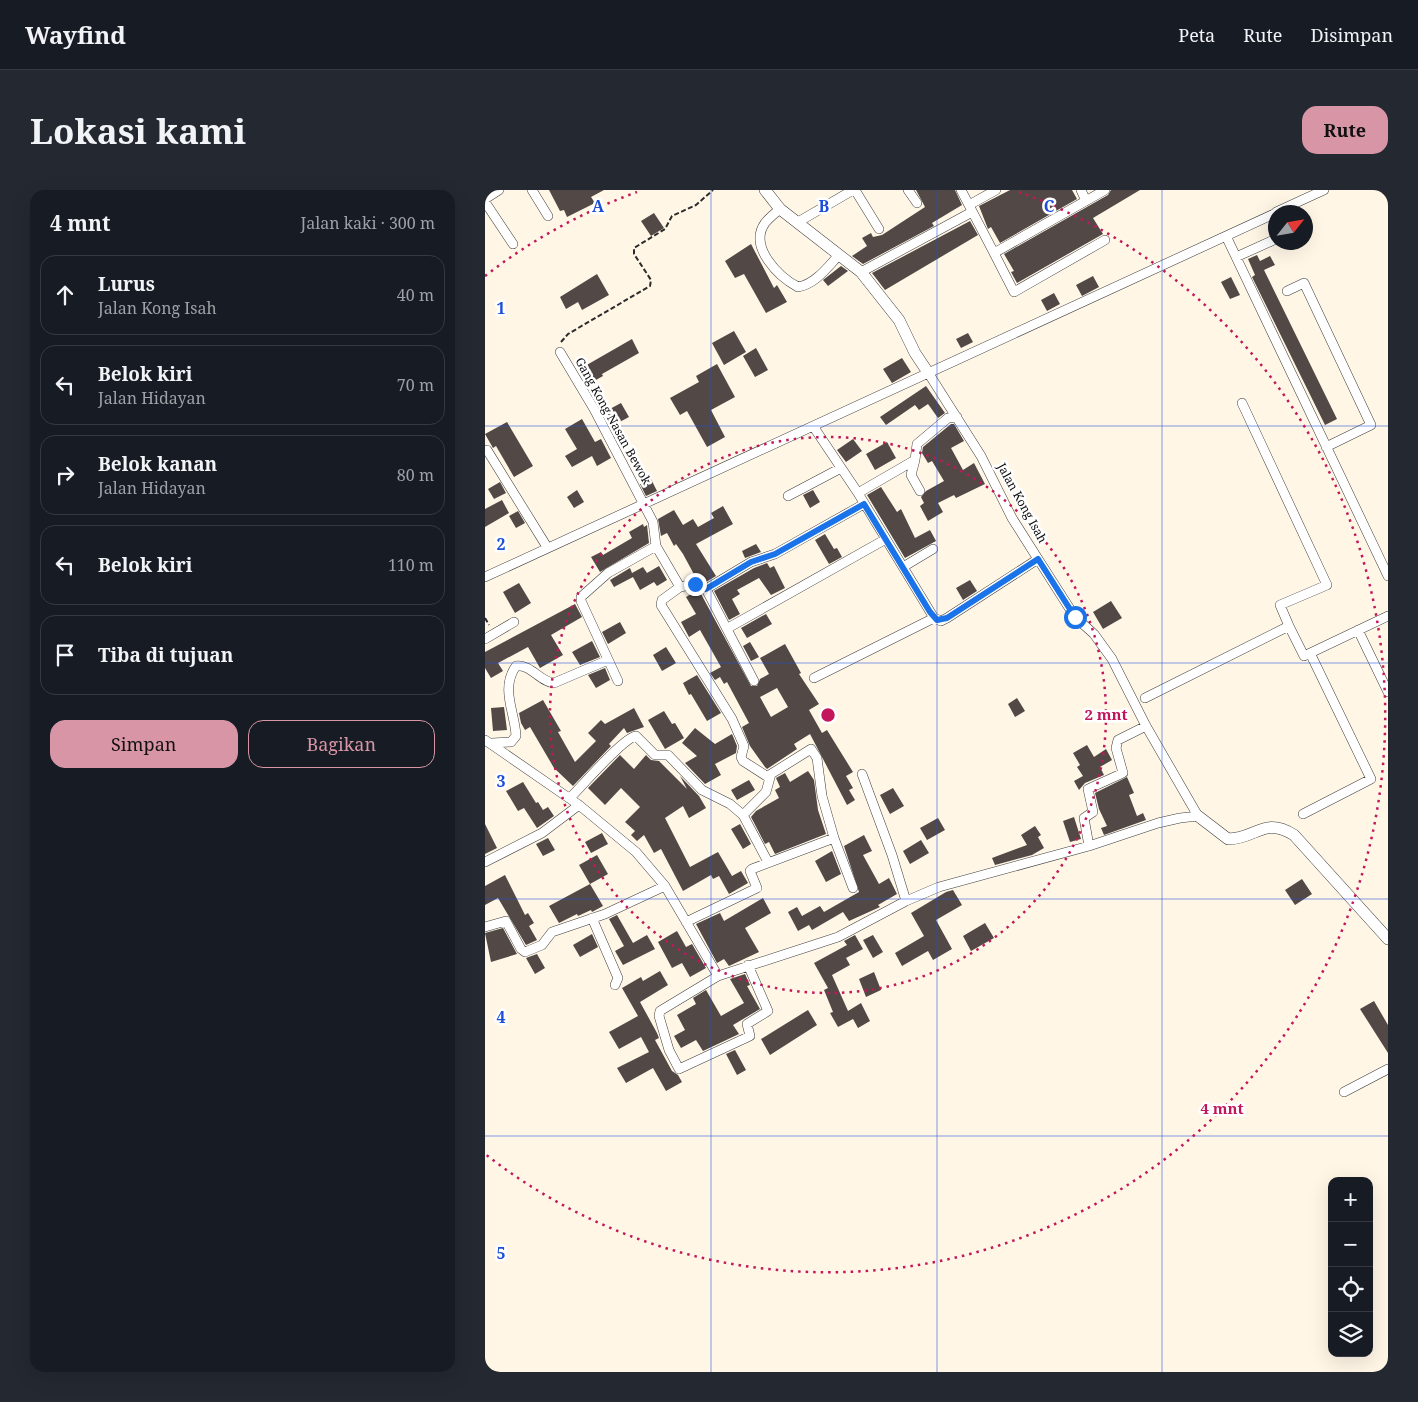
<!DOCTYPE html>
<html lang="id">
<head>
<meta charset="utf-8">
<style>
	body { margin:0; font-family:"Noto Serif",serif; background:#242831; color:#f1f3f6 }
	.controls { position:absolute; right:15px; bottom:15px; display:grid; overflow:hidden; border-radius:10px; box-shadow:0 5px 20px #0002 }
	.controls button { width:45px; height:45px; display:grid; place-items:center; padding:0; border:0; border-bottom:1px solid #363941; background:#171b24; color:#f1f3f6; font:25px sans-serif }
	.compass { position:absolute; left:783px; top:15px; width:45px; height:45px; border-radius:50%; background:#171b24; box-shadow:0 5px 20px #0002; rotate:59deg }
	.stop { position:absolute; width:15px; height:15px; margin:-11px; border:4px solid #1a73e8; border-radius:50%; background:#fff }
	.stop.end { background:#1a73e8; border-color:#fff; box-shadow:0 1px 5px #0008 }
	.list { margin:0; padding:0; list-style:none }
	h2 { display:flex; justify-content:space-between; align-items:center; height:65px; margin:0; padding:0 20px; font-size:21px }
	h2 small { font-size:16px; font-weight:400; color:#9ea1a6 }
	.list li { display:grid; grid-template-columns:32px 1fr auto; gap:15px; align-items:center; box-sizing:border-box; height:80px; margin:0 10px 10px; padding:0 10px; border:1px solid #363941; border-radius:15px }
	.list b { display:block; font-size:19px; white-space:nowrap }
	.list p { margin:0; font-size:16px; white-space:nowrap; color:#9ea1a6 }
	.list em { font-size:16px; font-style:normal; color:#9ea1a6 }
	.actions { display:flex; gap:10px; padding:15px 20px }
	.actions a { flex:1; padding:11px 0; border:1px solid #d895a5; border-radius:15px; text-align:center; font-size:18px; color:#d895a5 }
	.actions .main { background:#d895a5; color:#111 }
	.icon { flex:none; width:28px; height:28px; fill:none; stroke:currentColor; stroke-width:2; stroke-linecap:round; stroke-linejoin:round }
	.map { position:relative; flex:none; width:903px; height:1182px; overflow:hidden; border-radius:15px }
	header { display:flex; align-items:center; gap:30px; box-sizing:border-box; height:70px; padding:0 25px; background:#171b24; border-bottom:1px solid #363941 }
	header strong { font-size:24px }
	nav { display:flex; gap:28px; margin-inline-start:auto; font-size:18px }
	.intro { display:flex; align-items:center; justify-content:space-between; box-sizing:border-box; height:120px; padding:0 30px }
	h1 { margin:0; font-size:35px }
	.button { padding:12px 22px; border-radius:15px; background:#d895a5; color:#111; font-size:18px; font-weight:700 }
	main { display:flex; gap:30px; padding:0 30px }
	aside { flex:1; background:#171b24; border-radius:15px; box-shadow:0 5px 20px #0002 }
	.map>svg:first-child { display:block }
	.building { fill:#524946; fill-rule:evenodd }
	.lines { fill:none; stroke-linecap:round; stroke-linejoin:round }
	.minor-casing { stroke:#3d3d3d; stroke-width:10 }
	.tertiary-casing { stroke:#3d3d3d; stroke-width:12 }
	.path { stroke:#2c2c2c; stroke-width:2; stroke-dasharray:5 2.5; stroke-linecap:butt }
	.minor { stroke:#fff; stroke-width:9 }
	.tertiary { stroke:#fff; stroke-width:11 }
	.route { stroke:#1a73e8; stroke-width:6 }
	.grid { fill:none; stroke:#1d4ed8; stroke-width:1; stroke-opacity:0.55 }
	.ring { fill:none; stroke:#c2185b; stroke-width:2.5; stroke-dasharray:2.5 5 }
	.labels { text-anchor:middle; stroke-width:5; stroke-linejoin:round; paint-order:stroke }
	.street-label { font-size:12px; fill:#0a0a0a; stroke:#fff }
	.grid-label { font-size:16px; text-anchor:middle; font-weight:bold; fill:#1d4ed8; stroke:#fff; stroke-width:5; stroke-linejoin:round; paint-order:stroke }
	.centre { fill:#c2185b; stroke:#fff; stroke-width:2.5 }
	.ring-label { font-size:15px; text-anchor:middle; font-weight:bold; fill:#c2185b; stroke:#fff; stroke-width:5; stroke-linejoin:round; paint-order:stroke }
</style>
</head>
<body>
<header>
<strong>Wayfind</strong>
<nav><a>Peta</a><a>Rute</a><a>Disimpan</a></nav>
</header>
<div class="intro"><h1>Lokasi kami</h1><a class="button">Rute</a></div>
<main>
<aside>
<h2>4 mnt<small>Jalan kaki · 300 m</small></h2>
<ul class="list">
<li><svg class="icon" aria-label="ahead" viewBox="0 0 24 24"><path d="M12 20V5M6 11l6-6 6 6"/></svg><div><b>Lurus</b><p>Jalan Kong Isah</p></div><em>40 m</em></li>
<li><svg class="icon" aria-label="left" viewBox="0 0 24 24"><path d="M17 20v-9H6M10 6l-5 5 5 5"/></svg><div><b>Belok kiri</b><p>Jalan Hidayan</p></div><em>70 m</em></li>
<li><svg class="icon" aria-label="right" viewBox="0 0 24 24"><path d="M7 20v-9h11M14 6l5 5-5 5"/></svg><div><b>Belok kanan</b><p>Jalan Hidayan</p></div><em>80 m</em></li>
<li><svg class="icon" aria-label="left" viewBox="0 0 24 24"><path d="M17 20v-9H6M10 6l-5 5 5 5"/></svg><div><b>Belok kiri</b></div><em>110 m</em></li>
<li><svg class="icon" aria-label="arrive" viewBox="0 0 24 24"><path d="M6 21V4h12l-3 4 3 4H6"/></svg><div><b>Tiba di tujuan</b></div></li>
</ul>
<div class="actions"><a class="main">Simpan</a><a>Bagikan</a></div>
</aside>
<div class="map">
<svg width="903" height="1182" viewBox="0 0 903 1182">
	<rect width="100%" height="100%" fill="#fff6e6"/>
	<path class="building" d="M64 0H119L106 7 110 13 82 27 79 20 75 21Z
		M431 0H470L477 15 447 33 449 36 378 74 367 66 382 56 377 48 386 43 388 47 397 45 440 17Z
		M525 0H587L592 9 515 53 506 37 503 39 494 16Z
		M626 0H655L608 28 618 44 532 93 526 82 529 81 519 64 623 5Z
		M169 23 179 38 166 46 156 31Z
		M485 31 493 45 400 100 387 83Z
		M266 54 289 98 292 95 302 112 281 123 259 84 250 88 240 71Z
		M772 65 775 71 785 66 790 75 779 80 852 229 840 235 767 87 770 85 763 69Z
		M356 76 363 81 343 96 338 90Z
		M112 84 124 105 97 120 93 112 81 119 75 107Z
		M608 86 614 97 597 106 591 95Z
		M746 87 755 105 745 109 736 92Z
		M569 103 575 114 562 121 556 110Z
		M249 141 261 162 239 175 227 153Z
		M483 143 488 152 476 158 471 149Z
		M147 149 154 163 117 184 118 186 102 195 93 180Z
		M271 158 283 180 270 187 258 166Z
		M417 168 426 182 407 193 398 179Z
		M232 174 250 207 226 220 240 247 222 257 202 221 195 225 185 208 214 192 211 186Z
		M441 196 460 223 453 228 443 214 434 220 430 215 401 235 395 227Z
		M136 213 144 227 129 235 121 221Z
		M97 229 110 252 116 249 126 268 112 276 107 266 87 277 80 266 92 259 80 239Z
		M22 232 48 276 29 287 11 256 8 258 0 244Z
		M466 234H469L479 251 466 258 478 280 489 273 500 294 471 308 469 305 453 313 458 322 443 331 435 316 439 313 436 307 441 301 459 291 447 271 443 273 437 263 438 257Z
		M368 249 377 261 361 272 352 260Z
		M402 252 411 268 390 280 381 264Z
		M166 289 172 301 161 306 155 294Z
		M15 292 21 303 9 309 3 299Z
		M396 297 412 322 416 319 430 348 445 340 451 351 420 368 382 305Z
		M92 300 99 312 89 318 82 307Z
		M328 300 335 312 325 318 318 305Z
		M17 310 24 323 0 337V319Z
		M238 316 248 334 211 354 231 386 221 392 211 388 198 364 191 354 189 356 182 343 176 346 173 329 189 320 198 335 208 329 213 337 229 328 226 323Z
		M33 321 40 333 31 338 24 326Z
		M158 334 159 337 162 335 164 353 115 382 106 367 116 362 118 365 147 348 144 342Z
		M340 344 349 359 352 358 357 367 344 374 330 350Z
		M271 354 276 362 260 368 257 361Z
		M282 373 285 378 289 376 300 398 286 405 274 388 252 400 255 404 247 409 255 424 244 430 229 401 269 378Z
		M174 376 182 390 172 396 169 392 155 400 148 387 129 397 125 390 145 378 147 383 158 377 162 383Z
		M485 390 492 401 478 410 471 398Z
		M34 393 46 413 30 423 18 402Z
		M211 401 216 404 266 496H272L275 489 284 484 275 468 300 454 316 483 314 484 334 514 324 520 337 543 342 540 368 582 361 586 368 598 364 600 370 610 362 615 325 544 309 554 312 559 282 579 280 577 265 556 257 537 264 533 242 492 239 494 235 487 230 490 225 483 236 477 215 440 204 447 196 432 211 424 201 407ZM292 498 303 517 286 527 275 507Z
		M626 411 637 428 618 439 608 422Z
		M90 414 97 427 66 445 78 465 55 478 43 457 13 473 18 481 6 488 0 478V462Z
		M281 424 287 434 262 448 256 438Z
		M135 432 141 443 123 454 117 442Z
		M107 451 115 467 95 475 87 462Z
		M265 452 274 467 266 471 258 456Z
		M181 457 191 473 177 481 168 465Z
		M120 478 125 490 111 498 103 485Z
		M212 485 236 523 222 531 206 504 204 505 198 493Z
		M532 508 540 521 530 527 523 514Z
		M58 510 76 541 73 542 90 572 111 551 103 543 116 530 120 534 149 518 159 537 142 543 139 538 124 554 126 556 88 596 69 578 45 537 40 540 36 533 34 523Z
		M19 517 22 540 8 541 6 518Z
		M179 521 187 534 190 533 199 548 180 559 163 530Z
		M210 538 230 554 247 544 252 556 251 563 230 574 236 585 220 594 200 573 212 566 197 553Z
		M602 555 609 567 621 559 627 570 615 577 619 585 600 593 594 600 589 591 598 586 592 577 595 575 588 563Z
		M135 565 149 579 161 565 166 570 174 571 202 599 195 586 214 606 221 618 204 628 198 616 180 628 205 677 233 662 247 686 256 681 263 693 244 704 234 686 228 689 226 685 198 701 176 659 169 663 159 645 152 651 146 645 150 641 140 632 155 617 136 598 120 615 103 598Z
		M323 581 329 590 333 620 341 644 290 664 284 652 280 654 266 627 271 621 294 608 290 600 295 597 291 588 300 583 305 592Z
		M642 587 649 603 644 605 652 626 658 623 661 630 619 645 616 638 622 636 614 619 610 603Z
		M264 590 270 600 252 610 246 600Z
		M38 592 51 613 53 612 58 620 63 617 69 626 52 638 39 618 33 621 21 601Z
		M408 598 419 616 405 624 395 605Z
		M589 627 596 649 585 652 578 631Z
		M453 628 460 640 442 650 435 638Z
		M0 634 12 658 0 664Z
		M255 634 266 654 258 659 246 639Z
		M550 636 556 645 553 647 559 658 547 665 510 675 507 668 542 655 536 645Z
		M117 643 123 654 106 663 100 652Z
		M379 645 387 661 378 665 394 694 404 688 412 704 393 715 395 717 364 731 358 722 327 740 324 735 313 741 303 722 312 717 317 726 335 716 339 722 374 702 359 656Z
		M63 648 70 660 58 666 51 654Z
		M436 650 444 663 425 674 418 661Z
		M347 661 356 684 341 692 330 671Z
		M112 665 123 684 105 694 94 675Z
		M20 685 40 725 43 723 49 733 44 736 52 750 41 755 13 708 0 715V696Z
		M817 689 827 704 810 715 800 700Z
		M105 694 118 716 107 722 106 720 93 726 92 724 74 733 64 716Z
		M468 700 477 715 451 730 467 759 448 770 443 761 417 776 410 763 439 746 426 723 461 702Z
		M278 708 286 723 260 738 274 762 244 776 239 769 232 773 211 734 235 723 239 731Z
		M132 725 148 753 162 745 170 759 138 775 130 761 139 756 124 729Z
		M500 733 509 748 486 761 478 746Z
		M18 738 32 764 6 772 0 743Z
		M192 741 201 757 207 754 221 778 205 787 197 773 187 778 173 752Z
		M107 744 113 757 95 767 88 755Z
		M370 745 378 759 361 768 365 775 347 785 363 821 376 813 385 831 373 838 368 829 353 837 345 823 348 822 339 800 343 798 329 773 362 755 359 751Z
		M388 745 398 762 388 768 378 750Z
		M52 764 60 778 50 784 41 768Z
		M175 781 183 795 155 812 172 843 174 848 170 850 187 881 193 885 197 892 181 901 168 878 141 893 132 878 164 862 156 847 134 859 124 842 153 826 137 798 156 787 158 791Z
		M389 782 396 800 381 807 374 789Z
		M260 784 265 795 262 796 275 819 248 835 254 844 218 861 211 850 196 858 189 846 200 840 192 825 211 814 208 808 221 800 236 826 259 813 245 789Z
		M889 811 903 835V863L875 819Z
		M323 820 332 835 285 865 276 849Z
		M250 860 261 880 252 885 241 864Z"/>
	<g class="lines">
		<g class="minor-casing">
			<path id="minor" d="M47 0 63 26
				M370 0 394 39
				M423 0 432 13
				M476 0 509 63 620 0
				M596 0 601 11
				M0 9 14 0
				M0 12 28 54
				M484 15 511 0
				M295 19C290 23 284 28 280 33 263 57 294 87 313 97 330 94 342 78 353 66
				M791 22 839 0
				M313 32 368 0
				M741 46 903 386
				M509 63 529 102 620 50
				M751 67 791 49
				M376 82 487 22
				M802 101 819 93 886 235 841 257
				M75 162 109 219 168 332 171 356 195 397 177 410 176 415 247 529 259 556 256 567 258 571 283 587
				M757 213 842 395 795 415 804 436
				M328 236 373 303 449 428 456 431 462 428 553 369
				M2 260 62 357
				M430 270 432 254 463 228 472 227
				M373 303 430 270 426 285 435 301
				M303 306 356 278
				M418 377 448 359
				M0 387 791 23
				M195 397 210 394 221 399 269 491
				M221 399 266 372 290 364 379 314
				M243 438 401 349
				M873 440 903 502
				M0 449 29 432
				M329 488 449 428
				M133 491 96 411V407L123 383 171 356
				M660 508 804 436 819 466 903 426
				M0 550 94 615 151 662 180 696 233 786 353 747 421 711 454 697 604 656 673 633 695 628 713 626 661 536 627 469 609 444 590 427 553 369 527 328 496 266 444 184
				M7 553 26 552 31 546C30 522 15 499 31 476 46 474 55 492 69 493L123 470
				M377 584 407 665 421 711
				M85 608C97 596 138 548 151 546L170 565H183L217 600 245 614 258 625 283 672
				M818 624 886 589 825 463
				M258 625 281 602 286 584 326 559 332 568 337 606 349 648
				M604 656 599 628 608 622 603 599 638 583 631 558 633 550 661 536
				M0 672 57 643 94 615
				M107 728 133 788 130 795
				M201 732 272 698 265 681 267 679 349 648 368 698
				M0 737 21 731 36 759 40 762 57 755 67 742 120 724 180 696
				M233 786 175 821 174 826 184 860 194 879 265 846 262 834 283 821 263 775
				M859 902 903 879"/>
		</g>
		<g class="tertiary-casing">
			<path id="tertiary" d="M280 0 295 19 376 82 414 130 430 163 444 184
				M713 626 743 649C771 649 779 626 809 645L903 749"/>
		</g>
		<path class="path" d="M76 152 83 144 165 96 166 90 149 64V58L180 39 187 26 211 15 228 0
			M0 428 4 435"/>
		<use href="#minor" class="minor"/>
		<use href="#tertiary" class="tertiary"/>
	</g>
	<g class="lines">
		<path class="route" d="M210 394 221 399 266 372 290 364 379 314 445 422 452 430 462 428 553 369 590 427"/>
	</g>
	<path class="grid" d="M226 0V1182M452 0V1182M677 0V1182M0 236H903M0 473H903M0 709H903M0 946H903"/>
	<g class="ring">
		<circle cx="343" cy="525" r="278"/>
		<path d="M0 86A557 557 0 0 1 152 2M534 2A557 557 0 1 1 0 964"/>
	</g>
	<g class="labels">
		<g class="street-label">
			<text transform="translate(128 231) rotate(61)" y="4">Gang Kong Nasan Bewok</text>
			<text transform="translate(537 313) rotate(61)" y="4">Jalan Kong Isah</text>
		</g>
	</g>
	<g class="grid-label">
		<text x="113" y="22">A</text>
		<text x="339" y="22">B</text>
		<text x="564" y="22">C</text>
		<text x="16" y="124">1</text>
		<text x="16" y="360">2</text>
		<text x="16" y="597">3</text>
		<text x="16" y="833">4</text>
		<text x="16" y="1069">5</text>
	</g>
	<circle cx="343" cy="525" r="8" class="centre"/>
	<g class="ring-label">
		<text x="621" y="530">2 mnt</text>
		<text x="737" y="924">4 mnt</text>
	</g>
</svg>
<div class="controls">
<button>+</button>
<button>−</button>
<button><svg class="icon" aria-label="locate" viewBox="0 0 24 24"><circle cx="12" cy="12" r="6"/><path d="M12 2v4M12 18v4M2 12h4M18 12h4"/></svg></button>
<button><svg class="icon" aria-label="layers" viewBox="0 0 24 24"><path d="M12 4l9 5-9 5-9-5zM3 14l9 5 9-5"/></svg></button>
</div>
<svg class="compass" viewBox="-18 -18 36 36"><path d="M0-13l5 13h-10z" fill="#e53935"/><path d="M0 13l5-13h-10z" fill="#9ea1a6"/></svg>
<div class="stop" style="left:590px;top:427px"></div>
<div class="stop end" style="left:210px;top:394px"></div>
</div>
</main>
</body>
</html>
